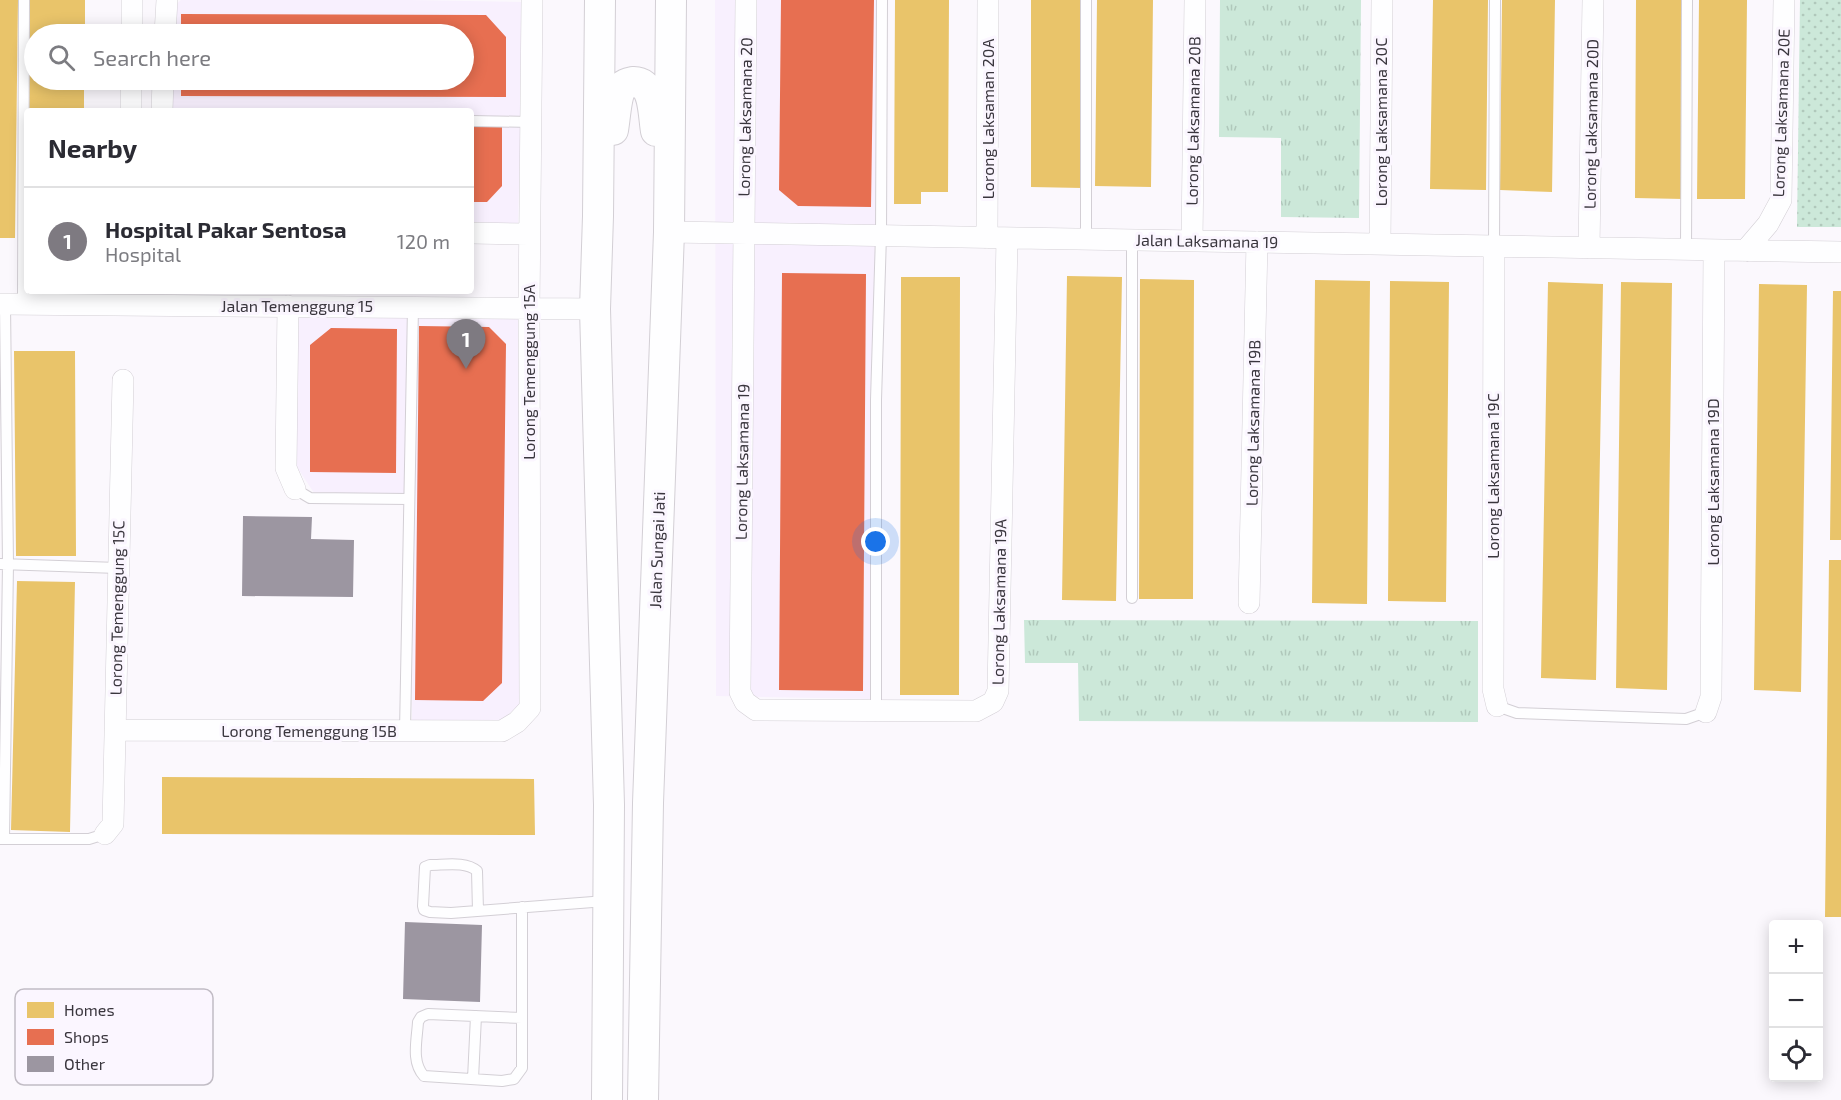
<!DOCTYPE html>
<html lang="en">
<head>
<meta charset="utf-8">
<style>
	body { margin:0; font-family:"Exo 2",sans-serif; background:#f2f2f3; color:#2b2b33 }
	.controls { position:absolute; right:18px; bottom:18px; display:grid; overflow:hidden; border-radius:6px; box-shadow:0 3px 15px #0003 }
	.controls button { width:54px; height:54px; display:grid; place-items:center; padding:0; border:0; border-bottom:2px solid #e1e1e2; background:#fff; color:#2b2b33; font:30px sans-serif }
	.you { position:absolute; left:876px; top:542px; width:21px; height:21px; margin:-15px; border:4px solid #fff; border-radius:50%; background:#1a73e8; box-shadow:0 0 0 9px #1a73e833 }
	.badge { display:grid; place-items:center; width:39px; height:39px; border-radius:50%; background:#7e7a81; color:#fff; font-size:20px; font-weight:700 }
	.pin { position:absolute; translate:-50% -50px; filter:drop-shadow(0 2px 3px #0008) }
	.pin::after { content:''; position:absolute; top:32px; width:21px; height:18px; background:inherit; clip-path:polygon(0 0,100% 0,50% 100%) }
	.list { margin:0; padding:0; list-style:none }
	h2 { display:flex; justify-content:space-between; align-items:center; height:78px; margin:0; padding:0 24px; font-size:26px }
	h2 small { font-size:20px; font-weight:400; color:#7c7c81 }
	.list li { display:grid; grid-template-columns:39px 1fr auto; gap:18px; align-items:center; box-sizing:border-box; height:108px; padding:0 24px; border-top:2px solid #e1e1e2 }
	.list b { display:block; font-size:22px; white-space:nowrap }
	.list p { margin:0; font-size:20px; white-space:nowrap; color:#7c7c81 }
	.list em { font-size:20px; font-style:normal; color:#7c7c81 }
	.icon { flex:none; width:33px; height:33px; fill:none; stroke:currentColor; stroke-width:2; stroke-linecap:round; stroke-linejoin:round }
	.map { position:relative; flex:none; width:1841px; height:1100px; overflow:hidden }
	.search { position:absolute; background:#fff; box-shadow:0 3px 15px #0003; left:24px; top:24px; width:450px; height:66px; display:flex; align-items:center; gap:15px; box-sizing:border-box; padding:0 21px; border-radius:33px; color:#7c7c81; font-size:22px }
	.panel { position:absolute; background:#fff; box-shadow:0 3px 15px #0003; left:24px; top:108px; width:450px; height:186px; border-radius:6px }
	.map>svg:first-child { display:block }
	.built { fill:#f8f0fe }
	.grass { fill:url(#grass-dots) }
	.park { fill:url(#park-tufts) }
	.homes { fill:#e9c46a }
	.shops { fill:#e76f51 }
	.building { fill:#9c96a1 }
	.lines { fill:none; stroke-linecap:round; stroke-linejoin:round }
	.service-casing { stroke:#d3cfd5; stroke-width:12 }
	.minor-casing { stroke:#d3cfd5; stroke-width:22 }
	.secondary-casing { stroke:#d3cfd5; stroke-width:32 }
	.service { stroke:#fefeff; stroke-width:10 }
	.minor { stroke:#fefeff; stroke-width:21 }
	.secondary { stroke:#fefeff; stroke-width:30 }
	.labels { text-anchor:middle; stroke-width:6; stroke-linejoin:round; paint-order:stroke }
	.street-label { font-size:16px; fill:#3a363e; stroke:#fbf6ff }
	.key { fill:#fbf6ff; stroke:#c1bcc5; stroke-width:1.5 }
	.key-label { font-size:16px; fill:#3a363e }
</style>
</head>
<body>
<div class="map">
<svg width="1841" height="1100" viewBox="0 0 1841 1100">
	<defs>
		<pattern id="grass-dots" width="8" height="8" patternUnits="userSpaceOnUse" patternTransform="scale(1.5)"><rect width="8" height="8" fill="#cce8d9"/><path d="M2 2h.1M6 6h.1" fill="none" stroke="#b0c8bb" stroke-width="1.8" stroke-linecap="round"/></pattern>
		<pattern id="park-tufts" width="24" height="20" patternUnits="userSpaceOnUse" patternTransform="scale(1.5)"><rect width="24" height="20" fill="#cce8d9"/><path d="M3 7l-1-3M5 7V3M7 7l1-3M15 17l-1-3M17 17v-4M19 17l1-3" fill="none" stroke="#b0c8bb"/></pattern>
	</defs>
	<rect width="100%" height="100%" fill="#fbf8fd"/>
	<path class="built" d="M181 0H409L524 2 518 224H471V111H172L173 80H464V34H173L174 6Z
		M715 0H877L871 699 716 696Z
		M296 316 519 318 520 704 500 722H412L414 493H314L295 464Z"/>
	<path class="grass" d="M1800 0H1841V227H1797Z"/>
	<path class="park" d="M1220 0H1361L1359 218 1281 217V138L1219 137Z
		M1024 620 1478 621V722L1079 721 1078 663H1025Z"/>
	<path class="homes" d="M0 0H18L15 238H0Z
		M30 0H85V34H34V80H84V111H29Z
		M895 0H949L948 192H921V204H894Z
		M1031 0H1082V188L1031 187Z
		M1097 0H1153L1151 187 1095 186Z
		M1433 0H1488L1486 190 1430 189Z
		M1502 0H1555L1552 192 1500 190Z
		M1636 0H1683V199L1635 198Z
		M1699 0H1747L1745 199H1697Z
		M1067 276 1122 277 1116 601 1062 600Z
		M901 277H960L959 695H900Z
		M1140 279 1194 280 1193 599H1139Z
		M1315 280 1370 281 1367 604 1312 603Z
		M1390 281 1449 282 1446 602 1388 601Z
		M1548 282 1603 284 1596 680 1541 678Z
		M1621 282 1672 283 1667 690 1616 688Z
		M1759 284 1807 285 1801 692 1754 690Z
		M1833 291H1841V540H1830Z
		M14 351H75L76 556H16Z
		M1829 560H1841V917H1825Z
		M17 581 75 582 70 832 11 830Z
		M162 777 534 779 535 835 162 834Z"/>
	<path class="shops" d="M781 0H874L871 207 798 206 779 190Z
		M181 14 486 15 506 37V97L181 96V80H464V34H181Z
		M471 121 502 122V186L487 202H471Z
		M782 273 866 274 863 691 779 690Z
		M419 326 489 327 506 344 502 683 483 701 415 700Z
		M331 328 397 329 396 473 310 472V345Z"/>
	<path class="building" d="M243 516 312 517 311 539 354 540 353 597 242 596Z
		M405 922 482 925 480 1002 403 999Z"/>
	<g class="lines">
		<g class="service-casing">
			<path id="service" d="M471 121 531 122
				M1086 239V0
				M1132 240V598
				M1494 247 1495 0
				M1686 250 1687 0
				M23 304 24 0
				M295 489 310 498 409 499
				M0 564 118 568
				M1497 706 1517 713 1686 719 1706 712
				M876 709V400L881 235 882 0
				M405 731 413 307
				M0 839H89L105 834
				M4 839 8 564 5 304
				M522 907V1068L514 1079 502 1081 424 1076C411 1062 417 1040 418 1022L421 1017 428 1014 522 1018
				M478 911 477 871C466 861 445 865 430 865L425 867 423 906 424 910 430 912 451 913 606 901
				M473 1079 476 1016"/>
		</g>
		<g class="minor-casing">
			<path id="minor" d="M746 0 740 692 745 702 756 710 976 711 993 702 998 691 1007 238
				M132 34V0
				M165 34 167 0
				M131 111V80
				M162 111 163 80
				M669 232 1841 252
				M471 233 529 234
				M987 238 988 0
				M1192 241 1195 0
				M1380 244 1382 0
				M1494 247 1493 689 1497 706
				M1589 248 1593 0
				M1745 251 1768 224 1781 200 1784 0
				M0 304 595 309
				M288 306 286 468 295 489
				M1249 603 1257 242
				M1706 712 1711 697 1714 250
				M115 730 502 731 517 722 530 708 529 309 532 0
				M105 834 113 824 123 380"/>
		</g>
		<g class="secondary-casing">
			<path id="secondary" d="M600 0 598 216 595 309 609 805 607 1100
				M613 130C615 119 616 97 621 89 623 84 628 83 633 82 655 81 653 115 656 131
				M643 1100 648 803 669 232 671 0"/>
		</g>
		<use href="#service" class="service"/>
		<use href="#minor" class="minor"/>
		<use href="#secondary" class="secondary"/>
	</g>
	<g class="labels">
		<g class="street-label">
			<text transform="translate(1781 113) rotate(-88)" y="6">Lorong Laksamana 20E</text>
			<text transform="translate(745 117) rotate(-89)" y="6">Lorong Laksamana 20</text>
			<text transform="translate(988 119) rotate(-90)" y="6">Lorong Laksaman 20A</text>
			<text transform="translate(1193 121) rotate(-89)" y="6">Lorong Laksamana 20B</text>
			<text transform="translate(1381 122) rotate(-90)" y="6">Lorong Laksamana 20C</text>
			<text transform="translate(1591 124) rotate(-89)" y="6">Lorong Laksamana 20D</text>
			<text transform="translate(1207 241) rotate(1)" y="6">Jalan Laksamana 19</text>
			<text x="297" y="312">Jalan Temenggung 15</text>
			<text transform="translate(529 372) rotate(-90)" y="6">Lorong Temenggung 15A</text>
			<text transform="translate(1253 423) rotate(-89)" y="6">Lorong Laksamana 19B</text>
			<text transform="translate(742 462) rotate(-89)" y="6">Lorong Laksamana 19</text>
			<text transform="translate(1493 476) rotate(-90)" y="6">Lorong Laksamana 19C</text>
			<text transform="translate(1713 482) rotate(-90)" y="6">Lorong Laksamana 19D</text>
			<text transform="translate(657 550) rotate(-88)" y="6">Jalan Sungai Jati</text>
			<text transform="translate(999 602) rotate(-89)" y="6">Lorong Laksamana 19A</text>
			<text transform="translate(117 608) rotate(-89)" y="6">Lorong Temenggung 15C</text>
			<text x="309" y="737">Lorong Temenggung 15B</text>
		</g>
	</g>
	<rect x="15" y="989" width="198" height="96" rx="9" class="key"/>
	<rect x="27" y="1002" width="27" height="16" fill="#e9c46a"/>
	<rect x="27" y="1029" width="27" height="16" fill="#e76f51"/>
	<rect x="27" y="1056" width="27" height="16" fill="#9c96a1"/>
	<g class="key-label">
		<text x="64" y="1016">Homes</text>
		<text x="64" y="1043">Shops</text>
		<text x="64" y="1070">Other</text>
	</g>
</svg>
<div class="controls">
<button>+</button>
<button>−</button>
<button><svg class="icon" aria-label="locate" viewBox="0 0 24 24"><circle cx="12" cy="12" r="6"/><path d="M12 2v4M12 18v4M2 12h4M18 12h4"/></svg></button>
</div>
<div class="you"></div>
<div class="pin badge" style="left:466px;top:369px">1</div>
<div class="search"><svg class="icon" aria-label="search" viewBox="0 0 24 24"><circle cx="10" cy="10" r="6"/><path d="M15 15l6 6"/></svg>Search here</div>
<section class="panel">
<h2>Nearby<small></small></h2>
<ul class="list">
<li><span class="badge">1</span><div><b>Hospital Pakar Sentosa</b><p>Hospital</p></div><em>120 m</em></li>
</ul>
</section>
</div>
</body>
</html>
